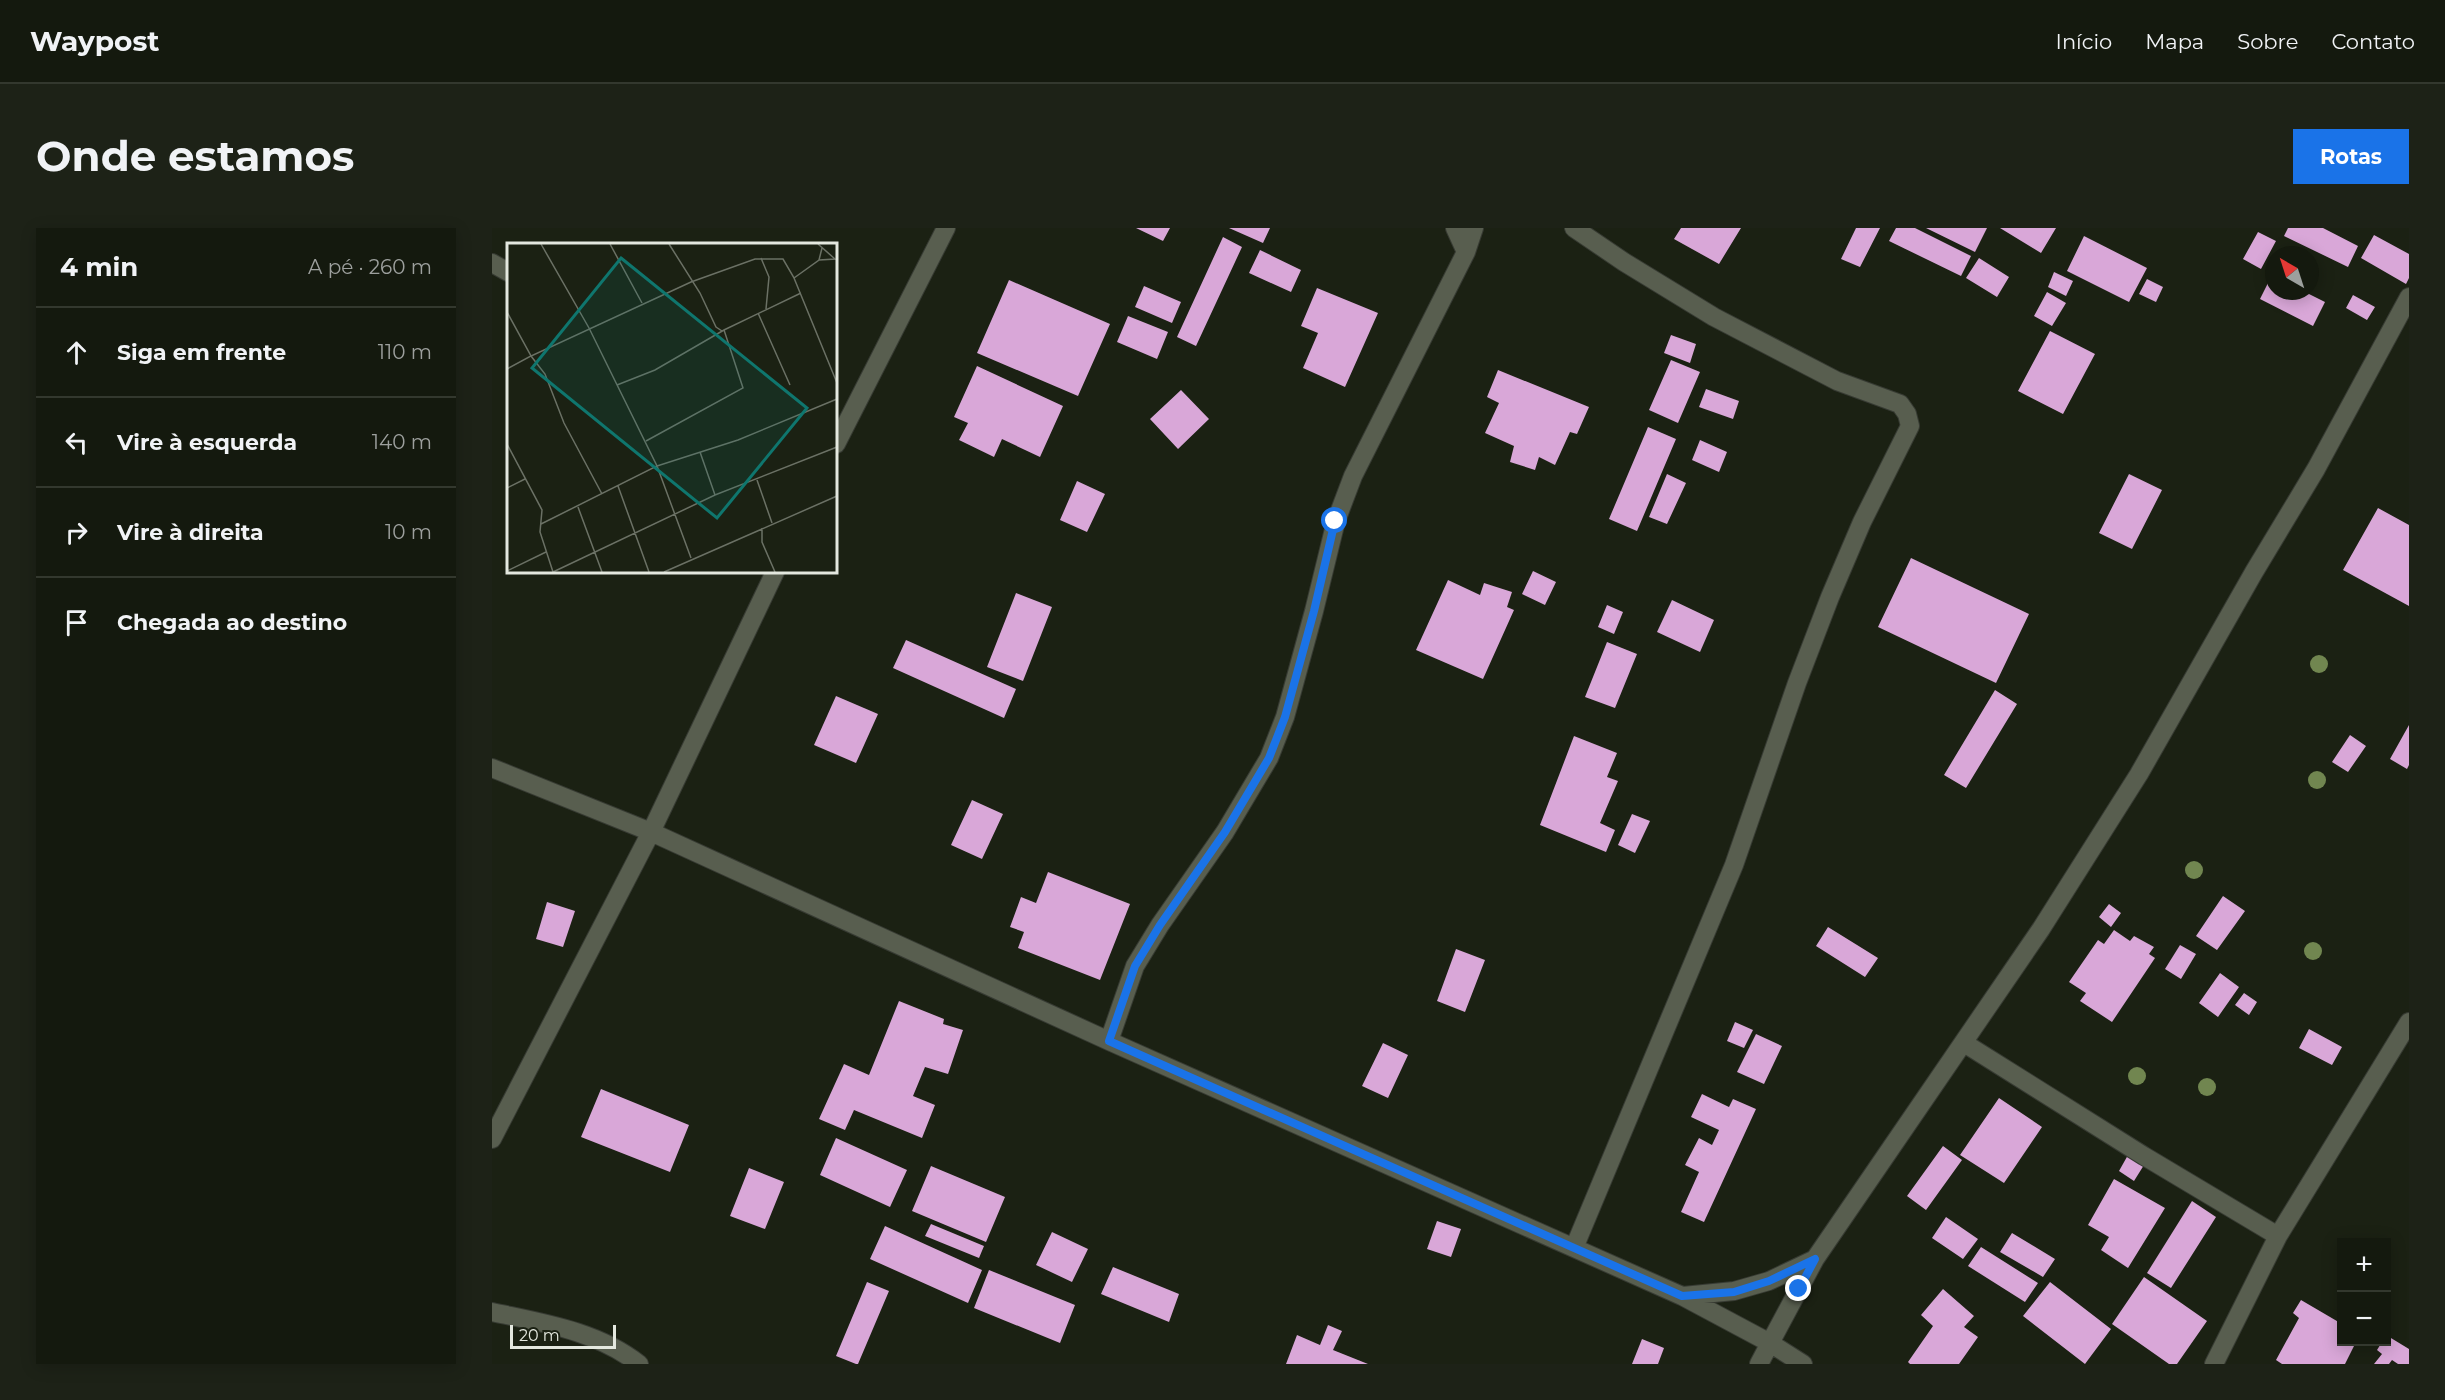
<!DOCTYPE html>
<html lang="pt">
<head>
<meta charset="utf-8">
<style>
	body { margin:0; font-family:Montserrat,sans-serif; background:#1d2217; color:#f1f3f6 }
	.controls { position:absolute; right:18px; bottom:18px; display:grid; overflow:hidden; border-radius:0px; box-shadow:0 3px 15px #0003 }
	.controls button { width:54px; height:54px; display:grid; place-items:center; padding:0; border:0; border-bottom:2px solid #33382e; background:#14190e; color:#f1f3f6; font:30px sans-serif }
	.compass { position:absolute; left:1773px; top:18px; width:54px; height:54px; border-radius:50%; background:#14190e; box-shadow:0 3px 15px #0003; rotate:321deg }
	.scale { position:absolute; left:18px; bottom:15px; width:106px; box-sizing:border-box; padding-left:6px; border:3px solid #e4e8df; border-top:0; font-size:16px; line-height:21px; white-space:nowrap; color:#e4e8df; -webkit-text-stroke:4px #1b2113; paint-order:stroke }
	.stop { position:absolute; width:18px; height:18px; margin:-14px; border:4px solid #1a73e8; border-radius:50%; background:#fff }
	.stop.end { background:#1a73e8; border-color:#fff; box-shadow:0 2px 6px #0008 }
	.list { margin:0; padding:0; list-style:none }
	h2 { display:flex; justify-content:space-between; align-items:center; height:78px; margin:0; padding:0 24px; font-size:26px }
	h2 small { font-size:20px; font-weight:400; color:#9da09e }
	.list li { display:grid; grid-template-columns:39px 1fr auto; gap:18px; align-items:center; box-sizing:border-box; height:90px; padding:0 24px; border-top:2px solid #33382e }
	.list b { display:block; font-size:22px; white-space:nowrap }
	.list em { font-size:20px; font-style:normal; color:#9da09e }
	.icon { flex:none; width:33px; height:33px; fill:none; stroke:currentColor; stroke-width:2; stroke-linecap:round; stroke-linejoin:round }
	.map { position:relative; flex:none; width:1917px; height:1136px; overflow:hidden; border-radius:0px }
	header { display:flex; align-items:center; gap:36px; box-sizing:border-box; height:84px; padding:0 30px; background:#14190e; border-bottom:2px solid #33382e }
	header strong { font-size:28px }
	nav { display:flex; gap:33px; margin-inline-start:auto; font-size:21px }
	.intro { display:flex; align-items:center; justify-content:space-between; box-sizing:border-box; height:144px; padding:0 36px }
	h1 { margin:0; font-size:42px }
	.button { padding:15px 27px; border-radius:0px; background:#1a73e8; color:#fff; font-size:21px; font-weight:700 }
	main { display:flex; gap:36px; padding:0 36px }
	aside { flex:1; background:#14190e; border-radius:0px; box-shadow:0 3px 15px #0003 }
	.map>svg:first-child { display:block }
	.building { fill:#d9a7d8 }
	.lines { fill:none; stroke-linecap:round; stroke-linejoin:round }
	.street-casing { stroke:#373b33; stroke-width:20 }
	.street { stroke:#585e4f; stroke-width:18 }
	.tree { fill:#718650 }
	.route { stroke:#1a73e8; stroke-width:8 }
	.inset-road { fill:none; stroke:#6b7165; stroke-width:1.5 }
	.view { fill:#0f766e; fill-opacity:0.15; stroke:#0f766e; stroke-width:3 }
	.inset-edge { fill:none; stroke:#e4e8df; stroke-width:3 }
</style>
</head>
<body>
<header>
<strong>Waypost</strong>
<nav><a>Início</a><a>Mapa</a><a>Sobre</a><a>Contato</a></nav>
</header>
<div class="intro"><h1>Onde estamos</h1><a class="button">Rotas</a></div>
<main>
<aside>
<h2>4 min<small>A pé · 260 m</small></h2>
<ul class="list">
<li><svg class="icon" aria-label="ahead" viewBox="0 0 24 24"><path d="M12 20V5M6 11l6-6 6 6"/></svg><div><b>Siga em frente</b></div><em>110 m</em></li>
<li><svg class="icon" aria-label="left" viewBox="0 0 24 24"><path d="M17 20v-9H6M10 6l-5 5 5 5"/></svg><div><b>Vire à esquerda</b></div><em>140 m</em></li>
<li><svg class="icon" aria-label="right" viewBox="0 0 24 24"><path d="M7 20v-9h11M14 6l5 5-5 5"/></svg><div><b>Vire à direita</b></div><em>10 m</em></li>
<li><svg class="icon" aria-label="arrive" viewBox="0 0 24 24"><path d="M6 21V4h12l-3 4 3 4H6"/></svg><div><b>Chegada ao destino</b></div></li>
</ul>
</aside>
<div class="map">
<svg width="1917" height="1136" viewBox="0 0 1917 1136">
	<rect width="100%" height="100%" fill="#1b2113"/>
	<path class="building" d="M644 0H678L671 13Z
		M737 0H778L771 15Z
		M1189 0H1249L1227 36 1182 11Z
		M1364 0H1388L1368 39 1349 31Z
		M1404 0H1423L1479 28 1469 48 1397 13Z
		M1434 0H1495L1483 24Z
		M1508 0H1564L1549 25Z
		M1796 0H1831L1866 18 1856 39 1792 8Z
		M1766 4 1784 13 1769 41 1751 31Z
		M1882 7 1917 26V50L1914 56 1869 30Z
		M1592 8 1655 40 1637 74 1575 43Z
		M731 9 750 19 704 118 685 109Z
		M768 22 809 42 799 64 757 45Z
		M1487 30 1517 49 1505 69 1474 50Z
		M1562 44 1581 53 1574 68 1556 59Z
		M1780 47 1782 49V63H1811L1833 74 1821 98 1768 71Z
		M1655 51 1671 59 1664 74 1647 66Z
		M517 52 618 96 586 168 485 125Z
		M652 58 689 74 680 95 643 79Z
		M825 60 886 85 853 159 811 140 826 105 809 98Z
		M1555 64 1574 75 1560 98 1542 88Z
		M1861 67 1883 79 1875 92 1854 80Z
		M636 88 676 104 665 131 625 114Z
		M1558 103 1603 126 1571 186 1526 163Z
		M1179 107 1204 116 1198 135 1172 125Z
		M1179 132 1208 144 1186 195 1157 182Z
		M485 138 571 178 548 229 510 211 502 229 467 212 476 195 462 189Z
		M1006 142 1097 179 1085 206 1078 204 1063 237 1047 229 1043 242 1018 234 1022 218 993 205 1007 175 995 169Z
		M1214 161 1247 173 1241 191 1207 179Z
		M689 162 717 191 686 221 658 191Z
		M1156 199 1184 211 1145 303 1117 291Z
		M1208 212 1235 224 1227 244 1200 232Z
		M1175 246 1194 255 1175 296 1157 289Z
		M1637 246 1670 262 1640 321 1607 305Z
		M585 253 613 266 595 304 568 292Z
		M1886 280 1917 297V378L1851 342Z
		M1419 330 1537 386 1504 455 1386 399Z
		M1041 343 1064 354 1053 377 1030 366Z
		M956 352 988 367 992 355 1020 364 1015 379 1022 382 991 451 924 422Z
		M524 365 560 379 531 453 495 439Z
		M1180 372 1222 392 1208 424 1165 404Z
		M1115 377 1131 384 1122 406 1106 399Z
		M414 412 524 461 512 490 401 440Z
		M1115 414 1145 426 1123 480 1093 469Z
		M1503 462 1525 476 1474 560 1452 547Z
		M344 468 386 486 364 535 322 517Z
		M1917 497V537L1915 541 1898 531Z
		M1858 507 1874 518 1856 544 1840 534Z
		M1082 508 1125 525 1115 549 1126 553 1108 595 1123 602 1114 624 1048 597Z
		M480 572 511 586 490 631 459 617Z
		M1140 586 1158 593 1143 625 1126 617Z
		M556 644 638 676 608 752 526 720 532 704 518 699 529 669 544 675Z
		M1731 668 1753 683 1725 722 1704 708Z
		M55 674 83 683 71 719 44 711Z
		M1617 676 1629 685 1619 699 1607 689Z
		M1336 699 1386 730 1373 749 1324 718Z
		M1622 702 1638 713 1642 708 1662 719 1657 726 1663 730 1620 794 1588 773 1594 765 1577 754 1606 712 1612 716Z
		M1688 717 1704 726 1689 751 1673 741Z
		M964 721 993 732 973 784 945 773Z
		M1728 745 1747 759 1726 789 1707 775Z
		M1752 765 1765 774 1757 787 1743 777Z
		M407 773 452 791 451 796 471 802 456 846 433 839 421 868 443 877 430 910 362 882 353 902 327 891 352 836 377 847Z
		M1243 794 1261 802 1252 820 1235 813Z
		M1817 801 1850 819 1840 837 1807 820Z
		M1264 806 1290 818 1272 856 1245 844Z
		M891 815 916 827 896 870 870 858Z
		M109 861 197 897 178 944 89 909Z
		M1210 866 1237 879 1241 871 1264 881 1212 994 1189 984 1207 944 1193 937 1207 910 1220 917 1227 902 1199 889Z
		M1507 870 1550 899 1512 955 1468 927Z
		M344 910 415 942 398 979 328 947Z
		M1451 918 1470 932 1434 982 1415 968Z
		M1636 927 1652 937 1642 953 1627 943Z
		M439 938 513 969 494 1014 420 983Z
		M257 940 292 954 273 1001 238 988Z
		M1622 951 1673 980 1636 1040 1609 1022 1617 1009 1596 997Z
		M1700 973 1724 989 1679 1060 1655 1045Z
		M1454 989 1486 1011 1471 1031 1440 1010Z
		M945 993 969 1001 959 1029 935 1021Z
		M439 996 492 1018 487 1030 433 1008Z
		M393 998 490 1042 476 1075 378 1031Z
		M560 1004 596 1021 580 1054 544 1037Z
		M1520 1005 1563 1031 1551 1049 1508 1024Z
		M1489 1019 1546 1055 1533 1074 1476 1038Z
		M621 1039 687 1066 677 1094 609 1066Z
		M497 1042 583 1077 568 1115 482 1080Z
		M1652 1049 1715 1093 1685 1136H1677L1620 1096Z
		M375 1054 397 1063 366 1136H364L344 1128Z
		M1558 1054 1619 1101 1593 1136 1531 1088Z
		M1451 1061 1482 1088 1472 1099 1486 1109 1467 1136H1418L1416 1134 1441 1098 1429 1087Z
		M1809 1072 1850 1096V1114H1864L1853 1136H1790L1784 1132 1807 1090 1801 1085Z
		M836 1097 850 1103 841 1122 876 1136H794L805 1107 828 1117Z
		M1894 1107 1917 1121V1136H1906L1900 1132 1897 1136H1882L1890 1126 1885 1122 1890 1114H1894Z
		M1150 1111 1172 1120 1166 1136H1140Z"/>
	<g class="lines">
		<g class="street-casing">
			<path id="street" d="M963 0 974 24
				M0 35 16 44
				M344 216 454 0
				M0 540 159 604 617 813 1190 1068 1278 1115 1267 1136
				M617 813 643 738 668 697 733 604 777 530 793 489 822 383 844 293 861 248 974 24 982 0
				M1472 815 1652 928 1786 1008 1917 794
				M0 911 159 604 283 344
				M1082 1020 1242 637 1305 455 1338 369 1370 294 1418 198 1415 186 1408 176 1345 153 1222 89 1132 34 1082 0
				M1191 1068 1242 1063 1277 1053 1323 1031
				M0 1084C51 1095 105 1103 147 1136
				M1311 1136 1278 1115 1323 1031 1549 701 1647 546 1762 344 1824 241 1917 69
				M1722 1136 1786 1008"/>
		</g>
		<use href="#street" class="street"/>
	</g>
	<g class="tree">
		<circle cx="1827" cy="436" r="9"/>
		<circle cx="1825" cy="552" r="9"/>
		<circle cx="1702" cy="642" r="9"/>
		<circle cx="1821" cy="723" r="9"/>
		<circle cx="1645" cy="848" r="9"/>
		<circle cx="1715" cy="859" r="9"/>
	</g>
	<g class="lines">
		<path class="route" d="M843 293 822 383 793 489 777 530 733 604 668 697 643 738 617 813 1190 1068 1242 1064 1277 1053 1323 1031 1307 1061"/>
	</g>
	<g transform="translate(15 15)">
		<rect width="330" height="330" fill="#1b2113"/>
		<path class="inset-road" d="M103 1 135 60M162 1 193 50 209 84 215 88M311 1 328 16 312 17M254 15 262 34 259 66M287 35 330 140M0 69 24 113 0 126M251 70 283 142M110 142 148 127 217 87M139 198 236 145 217 87 294 50M0 201 35 267 33 289 46 329M193 209 208 252 330 204M250 237 265 280M111 243 142 329M0 245 18 236M95 251 57 180 38 131 24 113 184 39 248 16H276L287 35 312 17 315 5M71 264 95 329M34 281 150 223 82 85 34 1M255 285V299L268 329M184 315 150 223 231 197 330 156M0 328 39 309M46 329 208 252M157 329 330 253"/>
		<path class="view" d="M114 15 300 165 210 275 25 125Z"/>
		<rect width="330" height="330" class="inset-edge"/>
	</g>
</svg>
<div class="controls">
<button>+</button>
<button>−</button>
</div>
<svg class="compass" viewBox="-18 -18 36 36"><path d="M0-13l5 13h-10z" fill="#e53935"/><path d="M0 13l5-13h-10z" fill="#9da09e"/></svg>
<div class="scale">20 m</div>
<div class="stop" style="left:843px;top:293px"></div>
<div class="stop end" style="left:1307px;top:1061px"></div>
</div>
</main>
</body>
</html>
